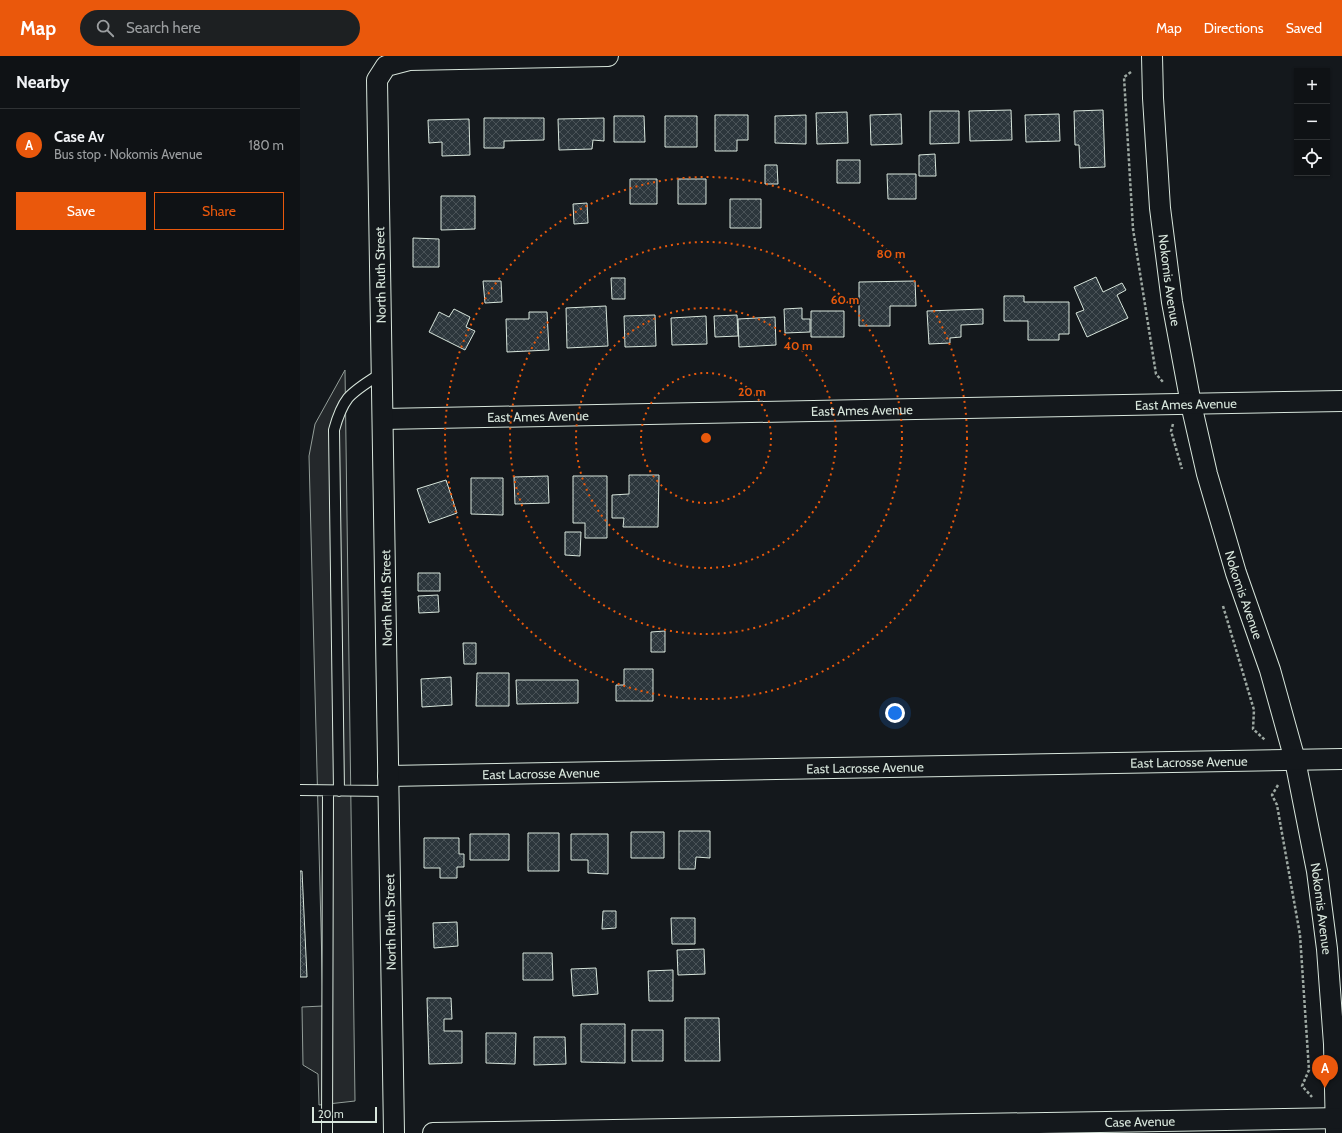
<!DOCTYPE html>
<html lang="en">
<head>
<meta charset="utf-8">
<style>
	body { margin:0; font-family:Cabin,sans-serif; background:#1d2022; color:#f1f3f6 }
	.controls { position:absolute; right:12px; top:12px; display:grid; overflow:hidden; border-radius:0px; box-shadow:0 1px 3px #0004 }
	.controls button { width:36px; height:36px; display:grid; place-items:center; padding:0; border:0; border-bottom:1px solid #2f3234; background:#0f1215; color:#f1f3f6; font:20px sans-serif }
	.scale { position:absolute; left:12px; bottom:10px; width:65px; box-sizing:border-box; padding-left:4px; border:2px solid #d8e6dc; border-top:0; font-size:11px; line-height:14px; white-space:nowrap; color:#d8e6dc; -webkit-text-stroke:3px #14181c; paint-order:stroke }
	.you { position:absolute; left:595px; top:657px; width:14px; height:14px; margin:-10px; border:3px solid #fff; border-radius:50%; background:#1a73e8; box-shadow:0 0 0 6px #1a73e833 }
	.badge { display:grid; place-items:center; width:26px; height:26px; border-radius:50%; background:#ea580c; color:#fff; font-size:13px; font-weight:700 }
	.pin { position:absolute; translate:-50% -33px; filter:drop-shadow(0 1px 2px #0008) }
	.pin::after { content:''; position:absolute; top:21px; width:14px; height:12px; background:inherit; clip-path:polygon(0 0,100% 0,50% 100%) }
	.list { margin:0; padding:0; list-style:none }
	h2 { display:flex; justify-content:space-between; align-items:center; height:52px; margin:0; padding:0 16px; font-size:17px }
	h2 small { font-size:13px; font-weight:400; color:#9b9ea0 }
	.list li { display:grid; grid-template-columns:26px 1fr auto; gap:12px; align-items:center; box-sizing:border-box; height:72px; padding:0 16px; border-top:1px solid #2f3234 }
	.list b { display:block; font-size:15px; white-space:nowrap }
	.list p { margin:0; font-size:13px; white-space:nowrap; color:#9b9ea0 }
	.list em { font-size:13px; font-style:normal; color:#9b9ea0 }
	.actions { display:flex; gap:8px; padding:12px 16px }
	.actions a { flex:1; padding:9px 0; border:1px solid #ea580c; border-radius:0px; text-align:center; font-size:14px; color:#ea580c }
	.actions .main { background:#ea580c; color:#fff }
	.icon { flex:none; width:22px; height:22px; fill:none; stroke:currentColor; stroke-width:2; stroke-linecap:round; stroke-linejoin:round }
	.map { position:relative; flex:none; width:1042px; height:1077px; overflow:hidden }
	header { display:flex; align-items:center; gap:24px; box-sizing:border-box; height:56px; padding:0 20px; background:#ea580c; color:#fff }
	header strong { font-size:19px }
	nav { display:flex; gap:22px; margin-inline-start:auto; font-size:14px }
	.search { width:280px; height:36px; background:#1d2022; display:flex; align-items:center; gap:10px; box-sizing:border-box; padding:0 14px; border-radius:22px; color:#9b9ea0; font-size:15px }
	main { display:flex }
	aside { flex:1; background:#0f1215 }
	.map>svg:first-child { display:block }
	.parking { fill:#24282b; stroke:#939e99 }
	.building { fill:url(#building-cross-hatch); stroke:#d8e6dc }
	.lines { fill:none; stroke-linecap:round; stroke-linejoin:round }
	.service-casing { stroke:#d8e6dc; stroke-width:12 }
	.minor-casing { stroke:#d8e6dc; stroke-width:22 }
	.path { stroke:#9da8a2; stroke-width:2.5; stroke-dasharray:3 2; stroke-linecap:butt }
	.service { stroke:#14181c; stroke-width:10 }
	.minor { stroke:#14181c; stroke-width:20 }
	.ring { fill:none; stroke:#e8590c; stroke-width:2; stroke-dasharray:2 4 }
	.labels { text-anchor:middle; stroke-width:3; stroke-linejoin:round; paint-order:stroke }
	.street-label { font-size:13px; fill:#d8e6dc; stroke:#14181c }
	.centre { fill:#e8590c; stroke:#14181c; stroke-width:2 }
	.ring-label { font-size:12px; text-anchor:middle; font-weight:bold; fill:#e8590c; stroke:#14181c; stroke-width:3; stroke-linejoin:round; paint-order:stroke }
</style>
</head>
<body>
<header>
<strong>Map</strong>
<div class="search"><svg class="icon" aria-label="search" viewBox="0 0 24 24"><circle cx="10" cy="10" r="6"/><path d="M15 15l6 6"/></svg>Search here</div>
<nav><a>Map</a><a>Directions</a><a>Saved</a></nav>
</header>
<main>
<aside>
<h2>Nearby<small></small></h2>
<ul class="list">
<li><span class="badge">A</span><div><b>Case Av</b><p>Bus stop · Nokomis Avenue</p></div><em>180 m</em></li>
</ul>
<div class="actions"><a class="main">Save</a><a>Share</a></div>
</aside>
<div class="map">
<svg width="1042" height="1077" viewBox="0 0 1042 1077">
	<defs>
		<pattern id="building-cross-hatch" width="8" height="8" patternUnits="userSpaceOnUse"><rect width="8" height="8" fill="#2c363c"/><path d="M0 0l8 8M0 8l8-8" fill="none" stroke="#4a5358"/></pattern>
	</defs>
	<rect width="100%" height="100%" fill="#14181c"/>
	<path class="parking" d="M45 314 55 1045 19 1049 18 1018 3 1009 2 951 23 950 9 400 15 368Z"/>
	<path class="building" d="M711 54 712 84 670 85 669 55Z
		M803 54 805 111 780 112 779 89H775L774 55Z
		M630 55H659V87L630 88Z
		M547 56 548 87 517 88 516 57Z
		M601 58 602 88 571 89 570 59Z
		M759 58 760 85 726 86 725 59Z
		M415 59H448V84H437V95H415Z
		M506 59V88L475 87V60Z
		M314 60H344L345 86H314Z
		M365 60H397V91H365Z
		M184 62H244V84L204 85V92H184Z
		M304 62V85L293 84 292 93 259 94 258 63Z
		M169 63 170 99 142 100V86L129 87 128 64Z
		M635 98 636 120H619V99Z
		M537 104H560V127H537Z
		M465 109H477L478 128H465Z
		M587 118H616V143H588Z
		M330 123H357V148H330Z
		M378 123H406V148H378Z
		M141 140H175V173L141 174Z
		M430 143H461V172H430Z
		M287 147 288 167 274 168 273 148Z
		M113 182 139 183V211H113Z
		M796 221 803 236 822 227 826 234 817 239 828 262 787 281 776 257 784 254 774 231Z
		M311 222H325V243H312Z
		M183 225H201L202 246 185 247Z
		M615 225 616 250H590V270H559V226Z
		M704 240H724V246H769V278H759V284H728V265H704Z
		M306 250 308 290 267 292 266 252Z
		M502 252V263H510V276L485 277 484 253Z
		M154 253 170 261 166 271 175 275 165 294 129 276 139 256 149 261Z
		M683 253V268L661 269V281L650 282V287L629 288 627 255Z
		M511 255H544V281H511Z
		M229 256H247L249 294 207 296 206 263H229Z
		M355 259 356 290 325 291 324 260Z
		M437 259 438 280 415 281 414 260Z
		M406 260 407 288 372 289 371 262Z
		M475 261 476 289 439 291 438 263Z
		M329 419H359L358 471H323L324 462H312V439L329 438Z
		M248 420 249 447 215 448 214 421Z
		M273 420H307V482H285V467H273Z
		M171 422H203V459L171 458Z
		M146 424 157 457 129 467 117 433Z
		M265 476H281L280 500 265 499Z
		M118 517H140V535H118Z
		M138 539 139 556 119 557 118 540Z
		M365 575V596H351V576Z
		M163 587H176V608H164Z
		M324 613H353V645H316V629H324Z
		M177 617H209V650H176Z
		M151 621 152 649 122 651 121 623Z
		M216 624H278V647L217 648Z
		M379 775H410V802L396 801 395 813H379Z
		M331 776H364V802H331Z
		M228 777H259V815H228Z
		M170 778H209V804H170Z
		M271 778H308V818L288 817V804H271Z
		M124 782H159V798H164V811H157V822H140V812H124Z
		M0 815H2L7 921H0Z
		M303 855H316V872L302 873Z
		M371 862H395V888H372Z
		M157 866 158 890 134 892 133 867Z
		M404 893 405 918 378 919 377 894Z
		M223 897H252L253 924H223Z
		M296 912 298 938 273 940 271 913Z
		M373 914V945H349L348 915Z
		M127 942H151L152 963H144V975H162V1007L129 1008Z
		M385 962H419L420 1005H385Z
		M281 968H325V1007L281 1006Z
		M332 974H363V1005H332Z
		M186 977H216L215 1008 186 1007Z
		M234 981H265L266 1008 234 1009Z"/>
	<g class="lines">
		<g class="service-casing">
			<path id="service" d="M0 734 88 735
				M39 735 34 374C37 363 41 351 48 342 57 332 71 324 82 317
				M27 1077 28 735"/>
		</g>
		<g class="minor-casing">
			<g id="minor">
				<path id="s1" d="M852 0 853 42 860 152 872 246 891 348 907 418 936 517 970 614 995 704 1017 815 1027 893 1034 988 1036 1077"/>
				<path id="s2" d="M83 363 1042 345"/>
				<path id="s3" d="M88 720 1042 703"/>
				<path d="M94 1077 77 24 86 10 109 4 308 0"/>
				<path id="s4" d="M133 1077 1042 1062"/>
			</g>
		</g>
		<path class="path" d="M831 16 824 21 833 173 856 318 863 326
			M873 368 871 375 882 413
			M923 550 954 654 953 673 965 684
			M978 729 972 739 977 749 1000 879 1009 1014 1002 1030 1012 1041"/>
		<use href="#service" class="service"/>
		<use href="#minor" class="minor"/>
	</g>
	<g class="ring">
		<circle cx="406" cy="382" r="65"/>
		<circle cx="406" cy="382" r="130"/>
		<circle cx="406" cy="382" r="196"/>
		<circle cx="406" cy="382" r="261"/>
	</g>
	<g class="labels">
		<g class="street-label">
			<text transform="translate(80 219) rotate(-91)" y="5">North Ruth Street</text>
			<text dy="5" stroke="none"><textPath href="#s1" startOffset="225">Nokomis Avenue</textPath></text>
			<text dy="5" stroke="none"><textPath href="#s2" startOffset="803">East Ames Avenue</textPath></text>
			<text dy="5" stroke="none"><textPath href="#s2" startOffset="479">East Ames Avenue</textPath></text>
			<text dy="5" stroke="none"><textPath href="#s2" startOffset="155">East Ames Avenue</textPath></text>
			<text dy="5" stroke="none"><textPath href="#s1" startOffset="549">Nokomis Avenue</textPath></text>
			<text transform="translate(86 542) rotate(-91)" y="5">North Ruth Street</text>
			<text dy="5" stroke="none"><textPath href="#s3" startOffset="801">East Lacrosse Avenue</textPath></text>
			<text dy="5" stroke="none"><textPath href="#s3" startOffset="477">East Lacrosse Avenue</textPath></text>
			<text dy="5" stroke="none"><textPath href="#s3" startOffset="153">East Lacrosse Avenue</textPath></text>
			<text dy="5" stroke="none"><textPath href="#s1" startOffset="873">Nokomis Avenue</textPath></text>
			<text transform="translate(90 866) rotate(-91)" y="5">North Ruth Street</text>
			<text dy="5" stroke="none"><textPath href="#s4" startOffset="707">Case Avenue</textPath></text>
		</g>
	</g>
	<circle cx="406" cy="382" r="6" class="centre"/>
	<g class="ring-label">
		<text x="591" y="202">80 m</text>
		<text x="545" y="248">60 m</text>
		<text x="498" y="294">40 m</text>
		<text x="452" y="340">20 m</text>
	</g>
</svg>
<div class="controls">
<button>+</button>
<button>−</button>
<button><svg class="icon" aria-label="locate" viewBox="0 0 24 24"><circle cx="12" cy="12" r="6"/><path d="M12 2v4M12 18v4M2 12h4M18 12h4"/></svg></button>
</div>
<div class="scale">20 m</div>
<div class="you"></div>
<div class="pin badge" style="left:1025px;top:1032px">A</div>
</div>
</main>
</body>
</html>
